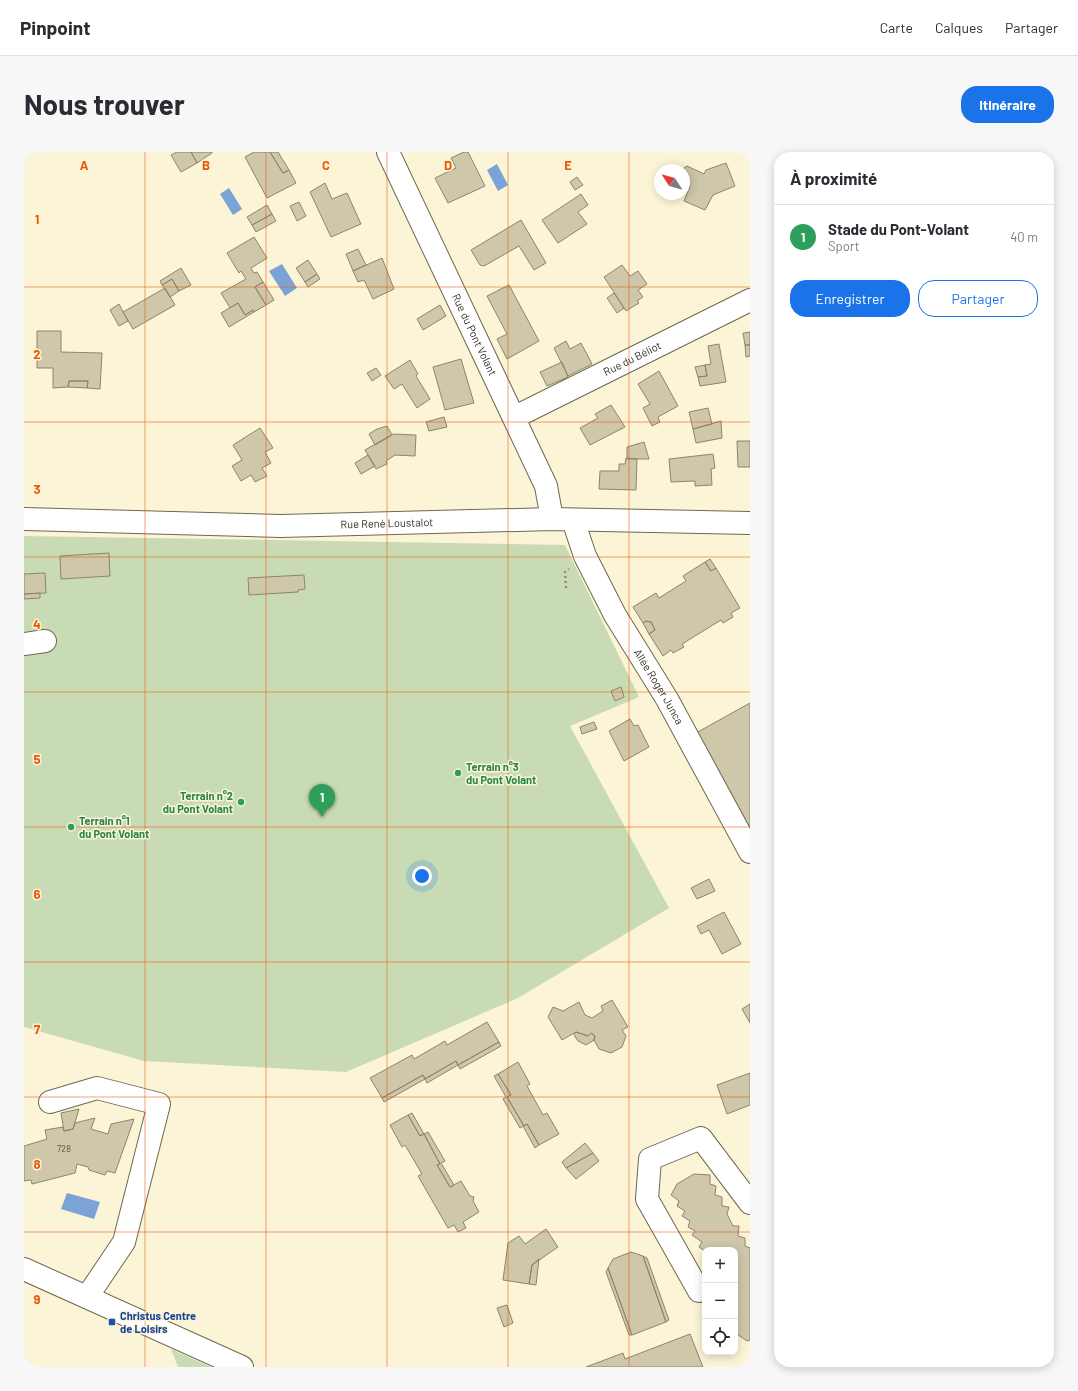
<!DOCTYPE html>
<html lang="fr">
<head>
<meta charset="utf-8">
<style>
	body { margin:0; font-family:Barlow,sans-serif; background:#f7f7f7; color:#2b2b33 }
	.controls { position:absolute; right:12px; bottom:12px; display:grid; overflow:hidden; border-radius:8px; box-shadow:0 2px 10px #0003 }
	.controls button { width:36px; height:36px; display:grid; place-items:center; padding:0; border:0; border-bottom:1px solid #e1e1e2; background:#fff; color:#2b2b33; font:20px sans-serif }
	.compass { position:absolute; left:630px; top:12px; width:36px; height:36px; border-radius:50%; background:#fff; box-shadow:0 2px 10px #0003; rotate:306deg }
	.you { position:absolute; left:398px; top:724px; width:14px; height:14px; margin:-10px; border:3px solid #fff; border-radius:50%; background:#1a73e8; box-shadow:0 0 0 6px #1a73e833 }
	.badge { display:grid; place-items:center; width:26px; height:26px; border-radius:50%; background:#1a73e8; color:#fff; font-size:13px; font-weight:700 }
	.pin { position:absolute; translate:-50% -33px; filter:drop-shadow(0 1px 2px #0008) }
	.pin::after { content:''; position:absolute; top:21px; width:14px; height:12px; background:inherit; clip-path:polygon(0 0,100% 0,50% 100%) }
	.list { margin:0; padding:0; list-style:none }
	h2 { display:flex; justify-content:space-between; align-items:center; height:52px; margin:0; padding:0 16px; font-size:17px }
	h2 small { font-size:13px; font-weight:400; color:#7c7c81 }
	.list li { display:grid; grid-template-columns:26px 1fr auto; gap:12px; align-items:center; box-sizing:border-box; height:64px; padding:0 16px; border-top:1px solid #e1e1e2 }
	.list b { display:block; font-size:15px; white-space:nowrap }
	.list p { margin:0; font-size:13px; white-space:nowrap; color:#7c7c81 }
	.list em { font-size:13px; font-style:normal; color:#7c7c81 }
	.actions { display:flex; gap:8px; padding:12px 16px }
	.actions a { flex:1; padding:9px 0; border:1px solid #1a73e8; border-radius:16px; text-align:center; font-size:14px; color:#1a73e8 }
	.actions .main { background:#1a73e8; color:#fff }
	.icon { flex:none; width:22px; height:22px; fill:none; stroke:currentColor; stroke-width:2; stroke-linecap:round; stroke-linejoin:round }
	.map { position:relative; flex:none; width:726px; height:1215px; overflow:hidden; border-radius:16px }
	header { display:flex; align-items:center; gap:24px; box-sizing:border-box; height:56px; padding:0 20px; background:#fff; border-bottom:1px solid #e1e1e2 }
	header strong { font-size:19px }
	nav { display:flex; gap:22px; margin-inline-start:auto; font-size:14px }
	.intro { display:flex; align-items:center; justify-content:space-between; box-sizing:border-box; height:96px; padding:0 24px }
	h1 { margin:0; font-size:28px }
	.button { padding:10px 18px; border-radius:16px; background:#1a73e8; color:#fff; font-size:14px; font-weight:700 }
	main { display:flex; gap:24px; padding:0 24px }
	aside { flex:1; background:#fff; border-radius:16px; box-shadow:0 2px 10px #0003 }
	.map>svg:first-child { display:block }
	.green { fill:#c9dbb4 }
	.water { fill:#7ca3d6 }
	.building { fill:#cec7aa; stroke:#8c856b }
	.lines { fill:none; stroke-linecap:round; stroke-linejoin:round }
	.minor-casing { stroke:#6f684f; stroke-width:24 }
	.path { stroke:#908b77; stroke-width:2.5; stroke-dasharray:2 3; stroke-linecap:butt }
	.minor { stroke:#fff; stroke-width:22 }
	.grid { fill:none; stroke:#e8590c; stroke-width:1; stroke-opacity:0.55 }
	.leisure-dot { fill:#2e9e5b; stroke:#fbf4d6; stroke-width:1.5 }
	.transit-dot { fill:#1a4fb4; stroke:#fbf4d6; stroke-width:1.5 }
	.labels { text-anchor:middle; stroke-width:3; stroke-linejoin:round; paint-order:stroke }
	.number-label { font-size:9px; fill:#575443 }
	.street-label { font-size:11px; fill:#2f2d21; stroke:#fbf4d6 }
	.leisure-label { font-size:11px; font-weight:bold; fill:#27864d; stroke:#fbf4d6; text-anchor:start }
	.transit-label { font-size:11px; font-weight:bold; fill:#164399; stroke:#fbf4d6; text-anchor:start }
	.grid-label { font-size:13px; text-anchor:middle; font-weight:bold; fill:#e8590c; stroke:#fbf4d6; stroke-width:3; stroke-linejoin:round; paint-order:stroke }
</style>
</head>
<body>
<header>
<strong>Pinpoint</strong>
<nav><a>Carte</a><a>Calques</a><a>Partager</a></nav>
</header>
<div class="intro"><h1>Nous trouver</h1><a class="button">Itinéraire</a></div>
<main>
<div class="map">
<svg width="726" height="1215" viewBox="0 0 726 1215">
	<rect width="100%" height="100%" fill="#fbf4d6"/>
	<path class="green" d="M0 384 541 393 615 545 546 574 645 756 494 846 322 920 120 909 0 875Z
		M147 1197 187 1215H154Z"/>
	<path class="water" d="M473 12 484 33 474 39 463 18Z
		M205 36 218 57 209 63 196 42Z
		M258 112 273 136 261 144 245 119Z
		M43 1041 76 1050 70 1067 37 1057Z"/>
	<path class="building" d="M153 0H167L173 11 157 20 147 3Z
		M167 0H188V1L173 11Z
		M230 0H246L259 21 265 18 272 31 243 46 221 5Z
		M246 0H254L265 18 259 21Z
		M440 0H444L461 34 424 51 411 26 432 16 427 6Z
		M702 11 711 34 689 43 681 58 660 49 666 34 660 31V18H657L663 14 680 22 682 18Z
		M553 25 559 33 551 38 546 30Z
		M301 31 308 47 323 41 337 72 307 85 286 40Z
		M557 42 564 53 554 60 563 72 534 91 518 68Z
		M275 50 282 64 273 69 266 54Z
		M243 53 248 62 228 73 223 65Z
		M248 62 252 69 232 80 228 73Z
		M497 68 522 111 510 118 495 94 460 114 456 113 447 98Z
		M230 85 243 106 227 116 230 121 233 120 239 130 231 135 242 153 230 160 229 158 221 163 214 151 206 156 197 141 222 127 217 119 215 121 203 101Z
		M334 97 342 113 329 119 322 102Z
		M358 106 370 137 349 147 340 128 334 130 329 119Z
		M284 108 293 122 281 130 272 116Z
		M598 113 606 124 614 119 623 132 614 138 619 145 613 149 615 151 602 159 580 125Z
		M157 116 167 133 155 139 148 127 138 133 136 129Z
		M293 122 296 127 284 135 281 130Z
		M148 127 155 139 146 145 138 133Z
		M239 130 250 148 242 153 231 135Z
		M485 133 515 189 483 207 473 187 483 182 463 144Z
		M141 136 151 153 109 177 99 160Z
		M590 141 600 156 593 161 583 146Z
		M214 151 221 163 229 158 230 160 205 175 197 161Z
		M95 152 104 169 95 174 86 158Z
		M416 153 422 164 399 178 393 167Z
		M13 179H37V200L78 201 76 237 63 236 64 229H45L44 235 29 236V216H13Z
		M726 180V193H721L719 181Z
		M542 189 546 197 557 191 568 212 544 224 530 196Z
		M695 192 702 230 676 234 674 225 683 224 681 213 687 212 684 194Z
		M721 193H726V204L722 205Z
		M437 207 450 251 421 258 409 215Z
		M386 208 394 222 392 224 406 247 393 256 378 232 370 237 361 224Z
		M538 210 544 225 523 234 516 220Z
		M681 213 683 224 674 225 671 215Z
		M352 216 357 223 348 229 343 221Z
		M635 219 654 254 634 265 636 270 628 274 619 256 626 252 614 232Z
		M45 229H64L63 236 44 235Z
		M587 253 601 275 566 293 556 276 574 266 571 262Z
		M684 256 688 272 669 277 665 260Z
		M420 265 423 275 405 279 402 270Z
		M697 269 698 286 672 291 669 277Z
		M363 274 368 283 351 293 345 282 353 277Z
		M236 276 249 296 241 300 247 311 238 316 243 324 231 330 227 323 217 329 208 314 218 308 209 293Z
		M369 282 392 283 391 304 371 303 362 309 363 312 352 317 341 298Z
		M713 289H726V315H714Z
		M620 290 625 307H603V295Z
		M689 302 691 316 687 317 688 333 671 334V329L647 330 645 307Z
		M344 303 351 314 337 322 331 311Z
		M602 306 613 307 612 338 575 337 576 319H595V312H601Z
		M85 401 86 424 37 427 36 404Z
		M686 407 692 416 687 419 681 410Z
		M681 410 687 419 692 416 716 456 707 461 709 465 699 471 697 468 658 492 660 495 649 501 647 498 639 504 625 482 631 478 627 470 622 469 619 471 609 455 632 441 635 446 662 429 659 424Z
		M21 421 22 441 0 442V422Z
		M280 423 281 437 274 438V440L225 443 224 426Z
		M16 441V446L0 447V442Z
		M622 469 627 470 631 478 625 482 619 471Z
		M597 535 600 545 591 549 587 539Z
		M726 551V680L672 581Z
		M606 567 610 574 614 573 625 595 600 609 585 579Z
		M570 570 573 577 558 582 556 575Z
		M685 727 691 739 673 747 667 736Z
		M700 760 717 792 698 802 685 778 677 782 673 774Z
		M588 848 604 875 598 878 602 884 598 895 587 901 575 897 570 888 571 884 567 881 564 884 552 880 538 888 524 865 529 855 539 859 555 850 561 863 568 866 579 859 577 854Z
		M726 852V871L718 857Z
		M463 870 475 890 434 913 432 909 401 927 399 923 358 946 346 926 388 903 390 907 421 889 423 893Z
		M552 880 564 884 567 881 571 884 570 888 562 893 554 889 550 883Z
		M475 890 477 894 436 917 434 913Z
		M432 909 434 913 403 931 401 927Z
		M494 910 506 932 503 934 519 963 523 961 535 982 515 993 503 972 500 974 483 945 487 943 474 922Z
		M726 921V953L703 962 693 933Z
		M474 922 487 943 483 945 500 974 503 972 515 993 511 996 499 974 496 976 479 947 482 945 470 924Z
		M399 923 401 927 360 950 358 946Z
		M55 957 49 977 40 979 37 961Z
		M388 961 400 982 404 980 421 1009 417 1011 430 1033 426 1035 413 1013 416 1012 400 982 396 984 384 963Z
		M384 963 396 984 400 982 416 1012 413 1013 426 1035 437 1029 446 1044 450 1045 449 1049 455 1060 439 1070 442 1076 434 1080 430 1073 424 1076 394 1024 398 1022 381 993 378 995 366 973Z
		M71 966 67 977 84 982 87 972 110 967 91 1021 83 1019 81 1023 65 1018 64 1015 53 1012 51 1021 8 1032 7 1028 0 1029V994L23 987 21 978 39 975 40 979 49 977 51 971Z
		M561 991 569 1001 542 1016 538 1010Z
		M569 1001 575 1009 552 1027 542 1016Z
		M670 1022 686 1023V1032L692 1034 691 1043 698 1045V1054L705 1055 703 1062 709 1074H715L714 1084 721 1086V1094L726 1096V1188L723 1189 713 1182 711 1184V1098L681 1099 675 1095 678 1090 668 1083 671 1079 664 1075 666 1069 658 1064 661 1059 653 1054 655 1049 647 1043 653 1032Z
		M522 1077 534 1095 508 1113 505 1132 479 1128 484 1091 495 1084 501 1092Z
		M607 1100 619 1104 642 1170 608 1183 584 1116 589 1107Z
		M619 1104 623 1106 645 1168 642 1170Z
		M515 1107 512 1133 505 1132 508 1113Z
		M584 1116 608 1183H605L582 1120Z
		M483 1153 489 1171 480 1175 473 1156Z
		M666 1182 679 1215H562L599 1201 601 1207Z"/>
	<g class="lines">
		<g class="minor-casing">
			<g id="minor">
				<path id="s1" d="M364 0 522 334 528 367"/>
				<path id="s2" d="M491 265 726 148"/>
				<path id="s3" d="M0 367 257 374 528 367 726 371"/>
				<path id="s4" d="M549 368 561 404 591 463 643 547 726 700"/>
				<path d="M0 492 21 489"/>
				<path d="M26 950 73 936 135 952 100 1090 63 1145"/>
				<path d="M0 1117 218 1215"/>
				<path d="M675 1139 623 1047 626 1007 677 986 726 1051"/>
			</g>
		</g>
		<path class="path" d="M542 436 541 420 545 417"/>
		<use href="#minor" class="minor"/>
	</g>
	<path class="grid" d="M121 0V1215M242 0V1215M363 0V1215M484 0V1215M605 0V1215M0 135H726M0 270H726M0 405H726M0 540H726M0 675H726M0 810H726M0 945H726M0 1080H726"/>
	<g class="leisure-dot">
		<circle cx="434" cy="621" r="4"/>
		<circle cx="217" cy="650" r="4"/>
		<circle cx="47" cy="675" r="4"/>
	</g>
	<rect class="transit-dot" x="84" y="1166" width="8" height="8" rx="2"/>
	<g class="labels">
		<g class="number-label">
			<text x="40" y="1000">728</text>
		</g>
		<g class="street-label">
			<text dy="4" stroke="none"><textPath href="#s1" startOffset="202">Rue du Pont Volant</textPath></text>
			<text dy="4" stroke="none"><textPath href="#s2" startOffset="131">Rue du Béliot</textPath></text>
			<text dy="4" stroke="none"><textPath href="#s3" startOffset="363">Rue René Loustalot</textPath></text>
			<text dy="4" stroke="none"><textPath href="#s4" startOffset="188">Allée Roger Junca</textPath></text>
		</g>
		<g class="leisure-label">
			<text x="442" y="619">Terrain n°3<tspan x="442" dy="13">du Pont Volant</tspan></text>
			<text x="209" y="648" text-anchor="end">Terrain n°2<tspan x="209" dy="13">du Pont Volant</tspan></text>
			<text x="55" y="673">Terrain n°1<tspan x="55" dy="13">du Pont Volant</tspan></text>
		</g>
		<g class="transit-label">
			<text x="96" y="1168">Christus Centre<tspan x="96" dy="13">de Loisirs</tspan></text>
		</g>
	</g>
	<g class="grid-label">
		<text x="60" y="18">A</text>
		<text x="182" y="18">B</text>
		<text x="302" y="18">C</text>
		<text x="424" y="18">D</text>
		<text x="544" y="18">E</text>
		<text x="13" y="72">1</text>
		<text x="13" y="207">2</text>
		<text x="13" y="342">3</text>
		<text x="13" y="477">4</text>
		<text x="13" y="612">5</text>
		<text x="13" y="747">6</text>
		<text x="13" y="882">7</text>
		<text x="13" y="1017">8</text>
		<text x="13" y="1152">9</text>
	</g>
</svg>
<div class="controls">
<button>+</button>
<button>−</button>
<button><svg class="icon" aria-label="locate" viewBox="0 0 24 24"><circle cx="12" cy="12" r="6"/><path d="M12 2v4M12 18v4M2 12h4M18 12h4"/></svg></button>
</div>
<svg class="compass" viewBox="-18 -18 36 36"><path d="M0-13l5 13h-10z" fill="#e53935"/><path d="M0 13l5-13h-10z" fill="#7c7c81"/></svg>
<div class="you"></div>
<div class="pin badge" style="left:298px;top:665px;background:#2e9e5b">1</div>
</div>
<aside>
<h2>À proximité<small></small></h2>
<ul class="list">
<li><span class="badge" style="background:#2e9e5b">1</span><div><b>Stade du Pont-Volant</b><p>Sport</p></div><em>40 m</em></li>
</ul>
<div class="actions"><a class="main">Enregistrer</a><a>Partager</a></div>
</aside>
</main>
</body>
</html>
